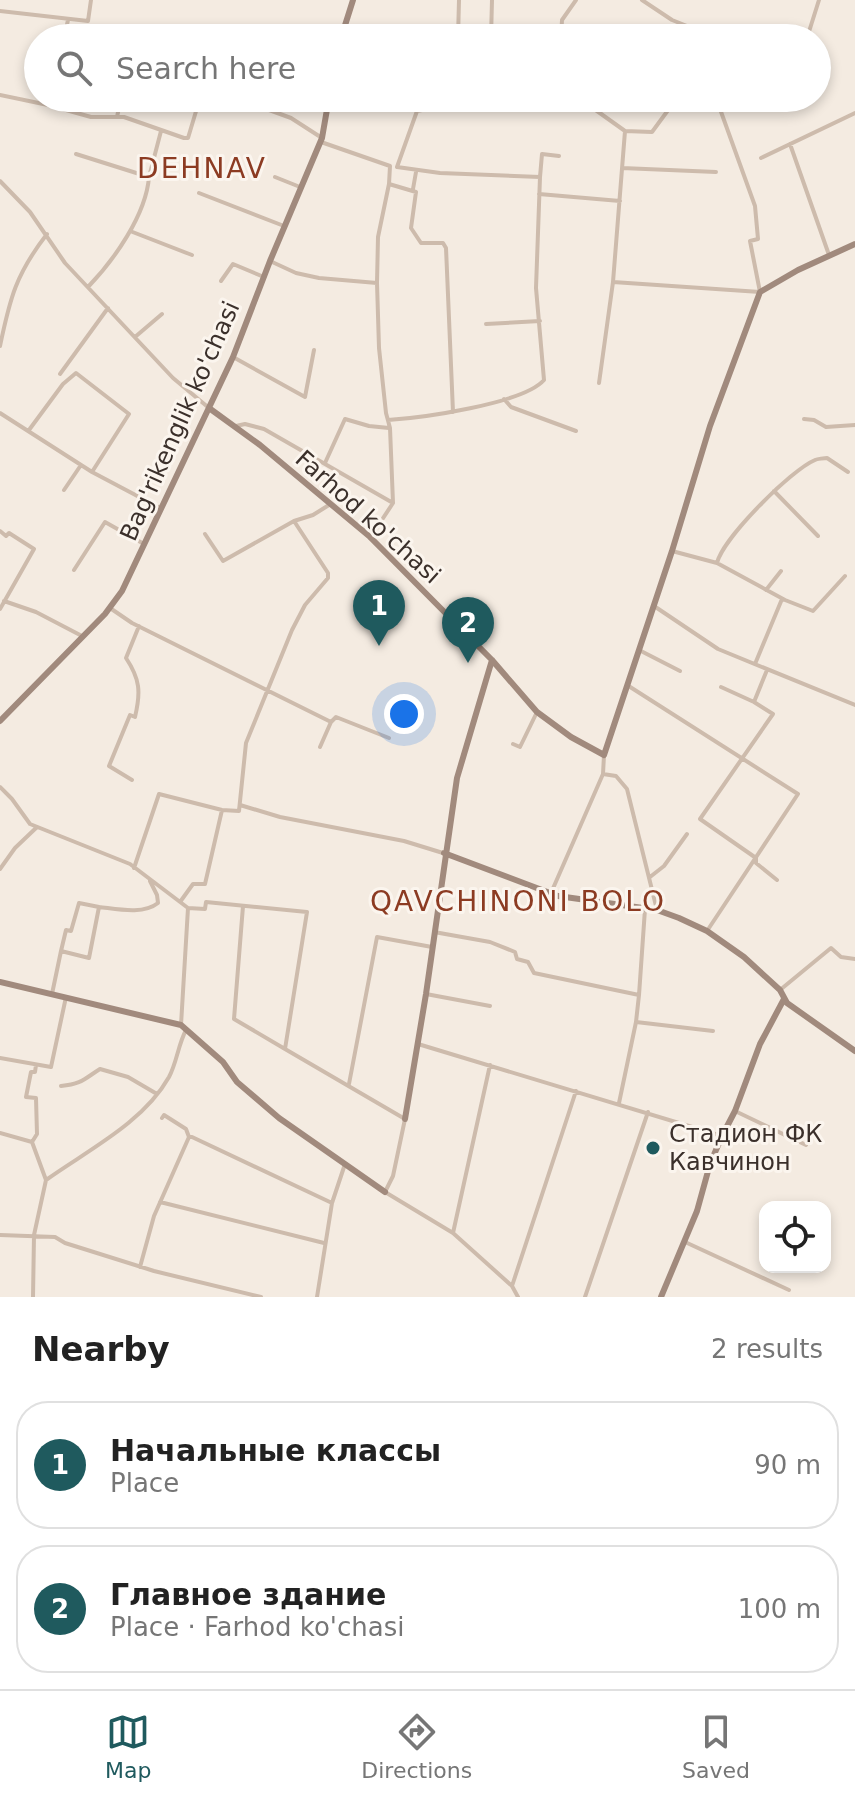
<!DOCTYPE html>
<html lang="en">
<head>
<meta charset="utf-8">
<style>
	body { margin:0; font-family:"DejaVu Sans",sans-serif; background:#f2f2f2; color:#222 }
	.controls { position:absolute; right:24px; bottom:24px; display:grid; overflow:hidden; border-radius:16px; box-shadow:0 4px 12px #0003 }
	.controls button { width:72px; height:72px; display:grid; place-items:center; padding:0; border:0; border-bottom:2px solid #e0e0e0; background:#fff; color:#222; font:40px sans-serif }
	.you { position:absolute; left:404px; top:714px; width:28px; height:28px; margin:-20px; border:6px solid #fff; border-radius:50%; background:#1a73e8; box-shadow:0 0 0 12px #1a73e833 }
	.badge { display:grid; place-items:center; width:52px; height:52px; border-radius:50%; background:#1f5a5e; color:#fff; font-size:26px; font-weight:700 }
	.pin { position:absolute; translate:-50% -66px; filter:drop-shadow(0 2px 4px #0008) }
	.pin::after { content:''; position:absolute; top:42px; width:28px; height:24px; background:inherit; clip-path:polygon(0 0,100% 0,50% 100%) }
	.list { margin:0; padding:0; list-style:none }
	h2 { display:flex; justify-content:space-between; align-items:center; height:104px; margin:0; padding:0 32px; font-size:34px }
	h2 small { font-size:26px; font-weight:400; color:#767676 }
	.list li { display:grid; grid-template-columns:52px 1fr auto; gap:24px; align-items:center; box-sizing:border-box; height:128px; margin:0 16px 16px; padding:0 16px; border:2px solid #e0e0e0; border-radius:32px }
	.list b { display:block; font-size:30px; white-space:nowrap }
	.list p { margin:0; font-size:26px; white-space:nowrap; color:#767676 }
	.list em { font-size:26px; font-style:normal; color:#767676 }
	.icon { flex:none; width:44px; height:44px; fill:none; stroke:currentColor; stroke-width:2; stroke-linecap:round; stroke-linejoin:round }
	.map { position:relative; flex:none; width:855px; height:1297px; overflow:hidden }
	.search { position:absolute; background:#fff; box-shadow:0 4px 12px #0003; left:24px; right:24px; top:24px; height:88px; display:flex; align-items:center; gap:20px; box-sizing:border-box; padding:0 28px; border-radius:44px; color:#767676; font-size:30px }
	.sheet { height:392px; background:#fff }
	nav { display:flex; justify-content:space-around; align-items:center; box-sizing:border-box; height:112px; border-top:2px solid #e0e0e0; background:#fff; font-size:22px; color:#767676 }
	nav a { display:grid; justify-items:center; gap:4px }
	nav .on { color:#1f5a5e }
	.map>svg:first-child { display:block }
	.lines { fill:none; stroke-linecap:round; stroke-linejoin:round }
	.street { stroke:#cdbbac; stroke-width:4 }
	.secondary { stroke:#a18a7d; stroke-width:6 }
	.poi-dot { fill:#1f5a5e; stroke:#fbf5ee; stroke-width:3 }
	.labels { text-anchor:middle; stroke-width:6; stroke-linejoin:round; paint-order:stroke }
	.street-label { font-size:24px; fill:#3b302b; stroke:#fbf5ee }
	.poi-label { font-size:24px; fill:#3b302b; stroke:#fbf5ee; text-anchor:start }
	.quarter-label { font-size:28px; letter-spacing:2px; fill:#8c3b22; stroke:#fbf5ee }
</style>
</head>
<body>
<div class="map">
<svg width="855" height="1297" viewBox="0 0 855 1297">
	<rect width="100%" height="100%" fill="#f4ebe1"/>
	<g class="lines">
		<path class="street" d="M642 0 672 20 717 38
			M0 11 88 21 91 0
			M303 31 341 38
			M64 38 68 20
			M159 38 162 36 184 38
			M458 38 459 0
			M491 38 492 0
			M561 38 562 20 576 0
			M807 38 819 0
			M0 95 48 105
			M50 98 48 105 91 117H124L184 138H188L200 98
			M263 98 261 107 291 118 322 138
			M563 98 590 106 625 131 613 282 599 383
			M117 117 121 98
			M625 131 652 132 677 98
			M321 142 390 166 389 184 378 237 377 283
			M790 144 829 255
			M76 154 149 177 161 131
			M761 158 855 113
			M397 167 417 111 482 98
			M622 168 716 172
			M275 177 300 187
			M540 177 542 154 559 156
			M0 181 30 212 65 263 173 378 209 408
			M389 184 416 192 411 228 421 243H443L446 248 453 412
			M413 189 416 172
			M199 193 284 226
			M539 194 620 201
			M130 231 192 255
			M270 261 296 273 319 278 377 283 379 348 386 413 390 428 393 503 370 538
			M221 281 233 264 264 277
			M613 282 760 292 750 241 758 239 755 206 720 109
			M88 287C114 260 146 215 149 177
			M486 324 540 321
			M135 337 162 314
			M0 346C10 298 16 274 47 234
			M233 357 305 397 314 350
			M60 374 108 308
			M504 399 511 407 576 431
			M0 413 92 472 160 508
			M804 419 814 420 826 427 855 425
			M388 420C420 418 523 404 544 380L536 288 540 177 440 173 397 167
			M236 426 245 424 264 429 393 503
			M29 430 63 384 76 373 129 414 92 472
			M325 463 345 419 369 426 389 428
			M64 490 81 465
			M774 491 818 536
			M0 531 6 536 9 533 34 549 0 609
			M205 534 223 561 294 521 313 515 329 505
			M672 551 717 563 785 600 813 611 845 576
			M717 563C723 538 791 470 815 460 816 459 826 458 827 458L848 472
			M74 570 105 522 144 544
			M766 590 781 571
			M4 601 36 612 82 636
			M654 606 718 649 855 705
			M110 608 132 623 331 722 336 717 389 738
			M639 650 680 671
			M755 664 782 599
			M627 685 798 794 707 931
			M721 687 754 702 767 670
			M754 702 773 714 700 819 756 858V863L777 880
			M513 744 520 747 537 712
			M320 747 331 722
			M603 774 616 776 627 789 657 910
			M132 780 109 766 130 715 135 717C141 692 140 679 126 658L139 626
			M0 787 12 799 30 824 130 864 188 908 205 909 206 902 307 912 285 1049 405 1119 393 1176 385 1192 453 1233 512 1286 518 1297
			M240 805 280 817 404 841 443 853
			M134 868 159 794 222 810 239 811 246 743 292 630 305 605 328 578V573L294 521
			M0 869 15 848 36 828
			M650 877 664 866 687 834
			M551 893 603 774 604 755
			M180 902 193 884H205L222 810
			M243 906 234 1019 285 1049
			M434 932 490 942 515 952 517 959 528 962 534 973 639 995 636 1022 619 1103
			M61 951 66 930 71 931 79 903 99 907
			M780 990 831 948 841 957 855 959
			M52 994 61 951 89 958 99 907C117 909 143 915 158 903L157 895 150 881
			M426 994 490 1006
			M639 995 645 909
			M636 1022 713 1031
			M181 1025 188 908
			M418 1044 722 1136
			M0 1058 51 1067 66 997
			M349 1084 377 937 432 947
			M61 1086C82 1084 84 1079 100 1069L128 1077 157 1094
			M735 1111 806 1145
			M162 1118 164 1115 186 1129 189 1137
			M0 1133 32 1142 46 1180
			M32 1142 37 1134 36 1098 26 1097 31 1072H35L36 1065
			M160 1202 324 1243
			M332 1203 345 1164
			M453 1233 490 1065
			M0 1235 55 1237 65 1243 154 1271 261 1297
			M685 1242 789 1290
			M140 1267 154 1216 189 1137H192L332 1203 317 1297
			M512 1286 576 1091
			M33 1297 34 1235 46 1180C88 1150 143 1123 169 1077 177 1062 178 1045 186 1030
			M585 1297 648 1112"/>
		<path class="secondary" d="M341 38 353 0
			M209 408 260 445 369 536 492 660 537 712 571 737 604 755 672 551 710 426 760 292 798 270 855 244
			M0 721 105 614 122 591 233 357 270 261 322 138 329 98
			M444 853 558 896 657 910 679 918 707 931 744 957 780 990 787 1003 855 1051
			M0 982 181 1025 223 1062 237 1082 279 1118 385 1192
			M405 1119 426 994 457 778 492 660
			M661 1297 697 1211 710 1164 722 1136 735 1111 760 1044 784 999"/>
	</g>
	<circle class="poi-dot" cx="653" cy="1148" r="8"/>
	<g class="labels">
		<g class="street-label">
			<text transform="translate(180 421) rotate(-66)" y="8">Bag'rikenglik ko'chasi</text>
			<text transform="translate(368 517) rotate(42)" y="8">Farhod ko'chasi</text>
		</g>
		<g class="poi-label">
			<text x="669" y="1142">Стадион ФК<tspan x="669" dy="28">Кавчинон</tspan></text>
		</g>
		<g class="quarter-label">
			<text x="202" y="178">DEHNAV</text>
			<text x="518" y="911">QAVCHINONI BOLO</text>
		</g>
	</g>
</svg>
<div class="controls">
<button><svg class="icon" aria-label="locate" viewBox="0 0 24 24"><circle cx="12" cy="12" r="6"/><path d="M12 2v4M12 18v4M2 12h4M18 12h4"/></svg></button>
</div>
<div class="you"></div>
<div class="pin badge" style="left:379px;top:646px">1</div>
<div class="pin badge" style="left:468px;top:663px">2</div>
<div class="search"><svg class="icon" aria-label="search" viewBox="0 0 24 24"><circle cx="10" cy="10" r="6"/><path d="M15 15l6 6"/></svg>Search here</div>
</div>
<section class="sheet">
<h2>Nearby<small>2 results</small></h2>
<ul class="list">
<li><span class="badge">1</span><div><b>Начальные классы</b><p>Place</p></div><em>90 m</em></li>
<li><span class="badge">2</span><div><b>Главное здание</b><p>Place · Farhod ko'chasi</p></div><em>100 m</em></li>
</ul>
</section>
<nav>
<a class="on"><svg class="icon" aria-label="map" viewBox="0 0 24 24"><path d="M3 6l6-2 6 2 6-2v14l-6 2-6-2-6 2zM9 4v14M15 6v14"/></svg>Map</a>
<a><svg class="icon" aria-label="directions" viewBox="0 0 24 24"><path d="M12 3l9 9-9 9-9-9zM9 14v-3h6M13 9l2 2-2 2"/></svg>Directions</a>
<a><svg class="icon" aria-label="saved" viewBox="0 0 24 24"><path d="M7 4h10v16l-5-4-5 4z"/></svg>Saved</a>
</nav>
</body>
</html>
